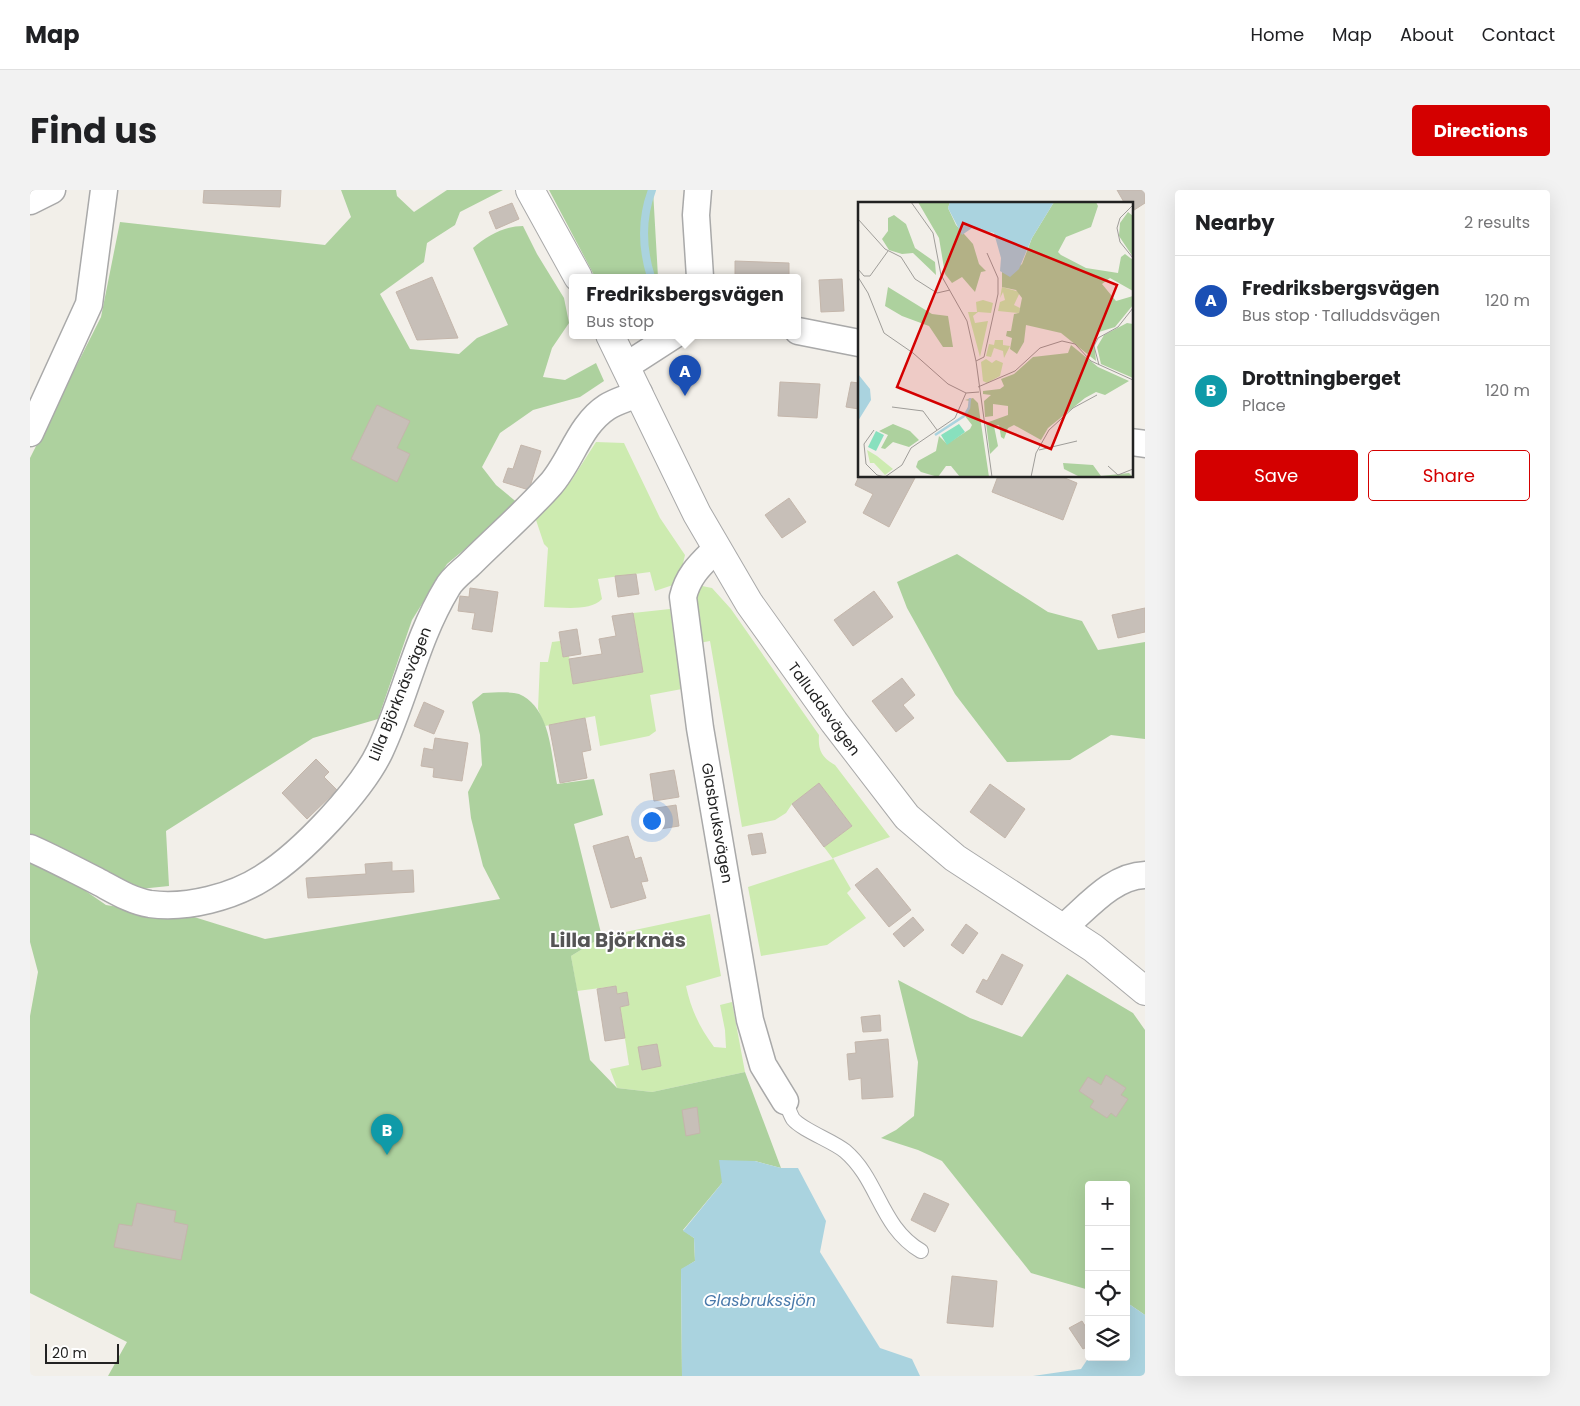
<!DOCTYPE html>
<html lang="en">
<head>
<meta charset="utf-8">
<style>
	body { margin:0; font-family:Poppins,sans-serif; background:#f2f2f2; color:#202124 }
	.controls { position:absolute; right:15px; bottom:15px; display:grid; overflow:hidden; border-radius:5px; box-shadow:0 5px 20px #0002 }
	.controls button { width:45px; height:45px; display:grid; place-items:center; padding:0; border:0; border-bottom:1px solid #e0e0e0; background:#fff; color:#202124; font:25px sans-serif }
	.scale { position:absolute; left:15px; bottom:12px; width:74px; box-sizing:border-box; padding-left:5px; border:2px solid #222; border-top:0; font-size:14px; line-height:18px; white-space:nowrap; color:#222; -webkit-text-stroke:4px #fff; paint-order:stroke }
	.you { position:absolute; left:621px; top:630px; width:18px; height:18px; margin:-12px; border:4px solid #fff; border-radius:50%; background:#1a73e8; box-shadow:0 0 0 8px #1a73e833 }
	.badge { display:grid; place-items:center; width:32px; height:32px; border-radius:50%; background:#d40000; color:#fff; font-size:16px; font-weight:700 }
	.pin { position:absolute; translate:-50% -41px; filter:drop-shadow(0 1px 2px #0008) }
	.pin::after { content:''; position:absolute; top:26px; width:18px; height:15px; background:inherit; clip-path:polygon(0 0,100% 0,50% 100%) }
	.popup { position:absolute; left:539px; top:84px; width:232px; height:65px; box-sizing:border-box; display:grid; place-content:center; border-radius:5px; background:#fff; filter:drop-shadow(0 1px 4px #0005); font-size:16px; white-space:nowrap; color:#757577 }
	.popup b { font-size:19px; color:#202124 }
	.popup::after { content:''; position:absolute; left:50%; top:100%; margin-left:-10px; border:10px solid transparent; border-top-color:#fff }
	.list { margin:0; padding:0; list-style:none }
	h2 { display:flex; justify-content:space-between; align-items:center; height:65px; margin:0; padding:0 20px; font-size:21px }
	h2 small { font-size:16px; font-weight:400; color:#757577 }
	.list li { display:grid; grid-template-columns:32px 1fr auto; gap:15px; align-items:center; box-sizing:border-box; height:90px; padding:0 20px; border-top:1px solid #e0e0e0 }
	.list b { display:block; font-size:19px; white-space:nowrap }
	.list p { margin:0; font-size:16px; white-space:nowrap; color:#757577 }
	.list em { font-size:16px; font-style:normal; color:#757577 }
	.actions { display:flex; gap:10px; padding:15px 20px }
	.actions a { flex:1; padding:11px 0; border:1px solid #d40000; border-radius:5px; text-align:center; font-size:18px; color:#d40000 }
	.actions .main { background:#d40000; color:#fff }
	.icon { flex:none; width:28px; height:28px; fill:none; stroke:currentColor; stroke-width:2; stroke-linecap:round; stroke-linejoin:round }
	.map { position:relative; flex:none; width:1115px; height:1186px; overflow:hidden; border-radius:5px }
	header { display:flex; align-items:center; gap:30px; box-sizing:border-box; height:70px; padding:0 25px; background:#fff; border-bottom:1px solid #e0e0e0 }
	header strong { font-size:24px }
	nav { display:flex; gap:28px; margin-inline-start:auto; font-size:18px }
	.intro { display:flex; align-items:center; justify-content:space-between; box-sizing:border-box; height:120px; padding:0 30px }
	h1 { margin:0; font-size:35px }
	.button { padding:12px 22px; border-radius:5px; background:#d40000; color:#fff; font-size:18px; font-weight:700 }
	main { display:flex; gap:30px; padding:0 30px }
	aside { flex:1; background:#fff; border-radius:5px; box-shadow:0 5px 20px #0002 }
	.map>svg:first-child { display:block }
	.grass { fill:#cdebb0 }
	.forest { fill:#add19e }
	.water { fill:#aad3df }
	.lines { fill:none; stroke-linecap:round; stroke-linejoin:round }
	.stream { stroke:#aad3df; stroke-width:8 }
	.building { fill:#c7bfb8; stroke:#c4b6ab }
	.service-casing { stroke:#a9a9a9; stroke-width:16 }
	.minor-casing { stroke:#a9a9a9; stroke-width:29 }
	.tertiary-casing { stroke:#a9a9a9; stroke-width:30 }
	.service { stroke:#fff; stroke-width:14 }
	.minor { stroke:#fff; stroke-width:26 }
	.tertiary { stroke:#fff; stroke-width:28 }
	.labels { text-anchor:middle; stroke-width:4; stroke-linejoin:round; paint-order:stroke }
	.street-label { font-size:15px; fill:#222; stroke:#fff }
	.water-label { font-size:16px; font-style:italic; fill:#4a7aab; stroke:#fff }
	.district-label { font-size:20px; font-weight:bold; fill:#555; stroke:#fff }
	.inset-river { fill:none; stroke:#aad3df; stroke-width:2.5 }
	.inset-road { fill:none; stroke:#9f9d99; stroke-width:1 }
	.view { fill:#d40000; fill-opacity:0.15; stroke:#d40000; stroke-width:2.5 }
	.inset-edge { fill:none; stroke:#222; stroke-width:2.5 }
</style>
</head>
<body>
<header>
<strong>Map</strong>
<nav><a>Home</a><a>Map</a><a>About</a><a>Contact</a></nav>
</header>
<div class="intro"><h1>Find us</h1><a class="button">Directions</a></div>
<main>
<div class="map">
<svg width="1115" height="1186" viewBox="0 0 1115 1186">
	<rect width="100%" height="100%" fill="#f2efe9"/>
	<path class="grass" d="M566 252 594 253 630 328 655 365 651 382 643 395 625 401 620 382 568 389 572 409C560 422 531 417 514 417L518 358 514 354 505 327 541 291Z
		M672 396 682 398 701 419 789 545C788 560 791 567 805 575L860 647 803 668 821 699 817 703 836 728 797 755 731 766 718 697 803 669 794 657 822 636 789 593 762 614 756 623 745 630 712 637 680 451 669 453 666 423 667 401Z
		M640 419 652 499 620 505 626 541 619 546 570 556 565 526 515 536 508 519 510 472H518L522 452 530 451 533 467 539 466 543 494 613 482 603 423Z
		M680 724 691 786 656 796C661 820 670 838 684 857L696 858 695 840 690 815 702 812 715 882 622 902 587 898 580 879 599 875 590 817 599 815 597 803 587 804 586 796 547 801 541 766 572 747Z"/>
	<path class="forest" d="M311 0H366L367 6 384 22 417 0H473L430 22 425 35 397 53 394 72 350 104 380 159 429 164 447 148 478 135 443 58C457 46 474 36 493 36L507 64 534 108 539 133 522 158 513 187 535 190 566 173 574 191 550 207 503 220 470 243 452 277 466 295 489 314 417 374 382 430 348 529 283 548 136 641 139 696 100 700 22 654 0 647V268L71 127 90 32 295 55 321 27Z
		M519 0H623L628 87H565Z
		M927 364 1018 422 1052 431 1068 460 1115 452V549L1081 545 1040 570 977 572 925 504 877 418 867 392Z
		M453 503C463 503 480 501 489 504 521 518 521 565 527 594L564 589 573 625 544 634 572 747 541 766 560 870 587 898 622 902 715 882 751 978 725 971 692 993 653 1040 664 1048 665 1071 651 1080 652 1186H78L97 1152 0 1103V826L8 782 0 752V669L18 675 76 715 132 724 148 722 235 749 470 709 453 676 441 628 438 602 452 575 450 545 442 512Z
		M1037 784 1103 823 1115 840V1125L1096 1112V995H1059V1100L1001 1083 912 971 888 960 851 948 866 940 884 926 888 872 868 790 940 828 992 847Z"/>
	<path class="water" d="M689 970 725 971 751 978H768L796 1031 790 1062 850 1158 882 1169 890 1186H652L651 1079 665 1071 664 1048 653 1041 692 993Z
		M1096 1112 1115 1125V1186H1003L1051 1179 1059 1167H1096Z"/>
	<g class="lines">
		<path class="stream" d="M621 87C612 58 611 29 622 0"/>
	</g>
	<path class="building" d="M174 0H251L250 17 173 13Z
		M1087 0H1115V13L1101 22V14H1095Z
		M482 13 489 29 466 39 459 22Z
		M705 71 759 73V87H705Z
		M402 87 428 148 387 150 366 102Z
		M812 89 814 121 791 122 789 90Z
		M750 192 790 194 787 228 748 226Z
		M821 192 829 193V219L816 217Z
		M347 215 380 231 367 258 380 264 367 292 321 269Z
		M491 255 511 261 499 300 473 292 478 278 483 279Z
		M829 286H886L859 337 833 323 843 304 825 295Z
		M968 286H1030L1047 293 1033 330 962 302Z
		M759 308 776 332 752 348 735 325Z
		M606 384 609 404 588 407 585 386Z
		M440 398 468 402 462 442 442 439 445 423 428 421 430 406 439 407Z
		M844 401 863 427 823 456 804 430Z
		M1115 418V442L1088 448 1082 425Z
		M603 423 613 482 543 494 539 469 572 464 569 449 586 446 582 426Z
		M547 439 551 464 533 467 529 442Z
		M872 488 885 505 873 515 884 528 866 542 842 511Z
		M394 512 414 521 404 544 384 536Z
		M555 528 561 560 552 562 557 588 530 593 519 535Z
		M405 548 438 553 432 591 403 587 404 578 391 576 394 558 403 560Z
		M286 569 299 582 294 587 307 600 277 629 252 603Z
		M644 580 649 607 624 611 620 584Z
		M789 593 822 636 794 657 762 614Z
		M960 594 995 619 975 648 940 622Z
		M646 615 649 636 624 640 620 619Z
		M732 643 736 663 722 665 718 645Z
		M598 646 605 669 611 667 618 691 611 692 616 708 581 718 563 656Z
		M362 672V681L383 680 384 702 278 708 276 688 336 684 335 674Z
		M847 678 881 720 859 737 825 695Z
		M883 727 894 740 874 757 863 744Z
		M936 734 948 743 933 764 921 755Z
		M972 764 993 775 972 815 946 802 953 789 957 791Z
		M586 796 587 804 597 802 599 815 590 817 595 848 575 851 567 799Z
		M850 825 851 841 833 842 831 827Z
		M858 849 863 907 832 909 831 888 819 890 817 864 826 863 825 852Z
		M627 854 631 876 612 880 608 857Z
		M1076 885 1096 898 1091 905 1098 909 1086 927 1081 923 1077 928 1060 917 1064 911 1049 901 1058 887 1071 895Z
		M667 917 670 943 656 946 652 920Z
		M894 1003 919 1014 905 1042 881 1030Z
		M107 1013 146 1021 144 1032 158 1035 151 1070 84 1057 89 1034 102 1036Z
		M922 1086 967 1091 963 1137 917 1133Z
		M1052 1131 1059 1142V1156L1053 1159 1039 1138Z"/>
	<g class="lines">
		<g class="service-casing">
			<path id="service" d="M755 911C758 917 760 924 763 929 772 940 803 951 815 961 849 990 850 1037 891 1061"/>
		</g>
		<g class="minor-casing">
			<path id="minor" d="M668 0 666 25 670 87
				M0 11 22 0
				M768 141 829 153
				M596 176 644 145
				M0 243 59 114 74 0
				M1101 252 1115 254
				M686 359C671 374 658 385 653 407L670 538 720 830 733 875 755 911
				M0 658C23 668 45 680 67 691 84 700 101 711 120 714 157 719 203 707 234 687 272 663 331 601 350 561 375 508 386 449 417 398 422 388 433 381 441 373 467 347 495 323 520 295 541 272 549 235 577 217 586 211 599 208 609 203
				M1033 738C1057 718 1082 686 1115 685"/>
		</g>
		<g class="tertiary-casing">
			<path id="tertiary" d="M500 0 548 87
				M580 145 667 324 719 413 804 532 877 627 925 668 1063 758 1115 801"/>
		</g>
		<use href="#service" class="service"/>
		<use href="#minor" class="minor"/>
		<use href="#tertiary" class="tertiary"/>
	</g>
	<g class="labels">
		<g class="street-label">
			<text transform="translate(370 504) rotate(-68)" y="5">Lilla Björknäsvägen</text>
			<text transform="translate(794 519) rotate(54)" y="5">Talluddsvägen</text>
			<text transform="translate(687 633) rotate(80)" y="5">Glasbruksvägen</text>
		</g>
		<g class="water-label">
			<text x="730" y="1116">Glasbrukssjön</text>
		</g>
		<g class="district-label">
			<text x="588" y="757">Lilla Björknäs</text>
		</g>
	</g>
	<g transform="translate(828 12)">
		<rect width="275" height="275" fill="#f2efe9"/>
		<path d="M144 85 162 90 156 103 162 106 161 111 140 109 142 100 147 98 145 90 142 96ZM125 98 135 101 133 111 120 110 115 114 117 121 130 119 122 155 110 110H119L118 100ZM137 138H145V143L152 144 146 156 145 149 136 146 133 155 128 154 131 142 136 143ZM128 157 134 161 138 158 145 161 142 174 129 181 125 179 123 160ZM9 248 19 254 35 267 27 273 16 261H12Z" fill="#cdebb0"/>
		<path d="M60 0H92L90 6 98 23 115 42 121 62 128 69 123 70 117 90 104 75 94 81 87 72 81 36ZM196 0H238L240 4 233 25 208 35 200 50 203 53 228 66 260 71 263 55 267 52 275 58V89L252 76 244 82 258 99 275 94V103L257 125 241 130 236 139 238 159 203 131 168 123 166 140 159 152 152 147 154 136 148 134 149 129H153L156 112 161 111 164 96 158 88 144 85V70L153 71 164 62 174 36ZM270 10 275 14V55L261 34 262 21ZM36 13 48 22 57 46 77 60 78 73 55 51 44 52 31 48 24 37 30 29V16ZM30 85 74 112 90 114 95 145H85L71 124 44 114 27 104ZM269 121 275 122V176L243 162 239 145 246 133ZM213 143 240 165 271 179 247 193 238 190 227 196 190 226 183 238 156 223 150 226 146 237 143 235 141 223 136 224 140 244 132 252 128 221 150 213V204L135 202V214L127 215 126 199 133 193 125 192V189L142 187 146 184 143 177 156 172 175 155 210 151ZM115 196 120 201 131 275H102L93 264H88L80 275 63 270 58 265 60 259 78 249 81 234 89 242 112 227 114 223 107 214 112 199 107 198ZM35 222 52 229 61 238 51 245 35 240 27 247 23 246 30 233 21 229ZM205 261 235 263 243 274 271 271 275 275H222L206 267Z" fill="#add19e"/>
		<path d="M101 222 107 230 89 243 83 233ZM18 229 26 233 18 249 10 245Z" fill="#88e0be"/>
		<path d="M92 0H196L174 36 161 67 152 75 142 69 143 56 136 31 114 26 104 33 90 6ZM0 172 12 187 13 198 0 219Z" fill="#aad3df"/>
		<path class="inset-river" d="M77 233 106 214 111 206 112 196"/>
		<path class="inset-road" d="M53 0 75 31 83 73 109 119 118 159 134 275M275 3 262 16 259 26 262 40 275 56M0 17 27 47 43 55 57 77 79 91 92 88M0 67 6 74H12L30 49M0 75 10 91 26 131 55 151 90 182 108 191M118 159 126 155 140 92V76L129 51M241 163 236 144 240 136 260 125 275 106M120 185 157 169 182 146 204 139 217 142 233 159 275 178M34 205 65 209 79 228M16 228 6 242 8 262 19 273 27 275 44 263 53 246 97 216 108 191 121 190M181 248 219 239M250 264 260 273 275 267M173 275 178 251 191 228 215 206 239 193"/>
		<path class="view" d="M105 21 259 83 193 247 39 185Z"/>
		<rect width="275" height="275" class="inset-edge"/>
	</g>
</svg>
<div class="controls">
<button>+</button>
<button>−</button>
<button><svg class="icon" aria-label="locate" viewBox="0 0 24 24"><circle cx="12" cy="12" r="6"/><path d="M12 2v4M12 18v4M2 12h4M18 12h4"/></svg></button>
<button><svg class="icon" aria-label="layers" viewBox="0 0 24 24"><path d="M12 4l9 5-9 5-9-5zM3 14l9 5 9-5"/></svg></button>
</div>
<div class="scale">20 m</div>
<div class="you"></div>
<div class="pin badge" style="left:655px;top:206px;background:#1a4fb4">A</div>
<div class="popup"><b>Fredriksbergsvägen</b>Bus stop</div>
<div class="pin badge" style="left:357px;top:965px;background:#0f9aa8">B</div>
</div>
<aside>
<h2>Nearby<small>2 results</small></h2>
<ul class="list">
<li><span class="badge" style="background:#1a4fb4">A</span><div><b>Fredriksbergsvägen</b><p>Bus stop · Talluddsvägen</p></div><em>120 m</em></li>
<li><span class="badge" style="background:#0f9aa8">B</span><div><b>Drottningberget</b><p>Place</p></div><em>120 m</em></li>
</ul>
<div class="actions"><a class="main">Save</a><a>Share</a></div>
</aside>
</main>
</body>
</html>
